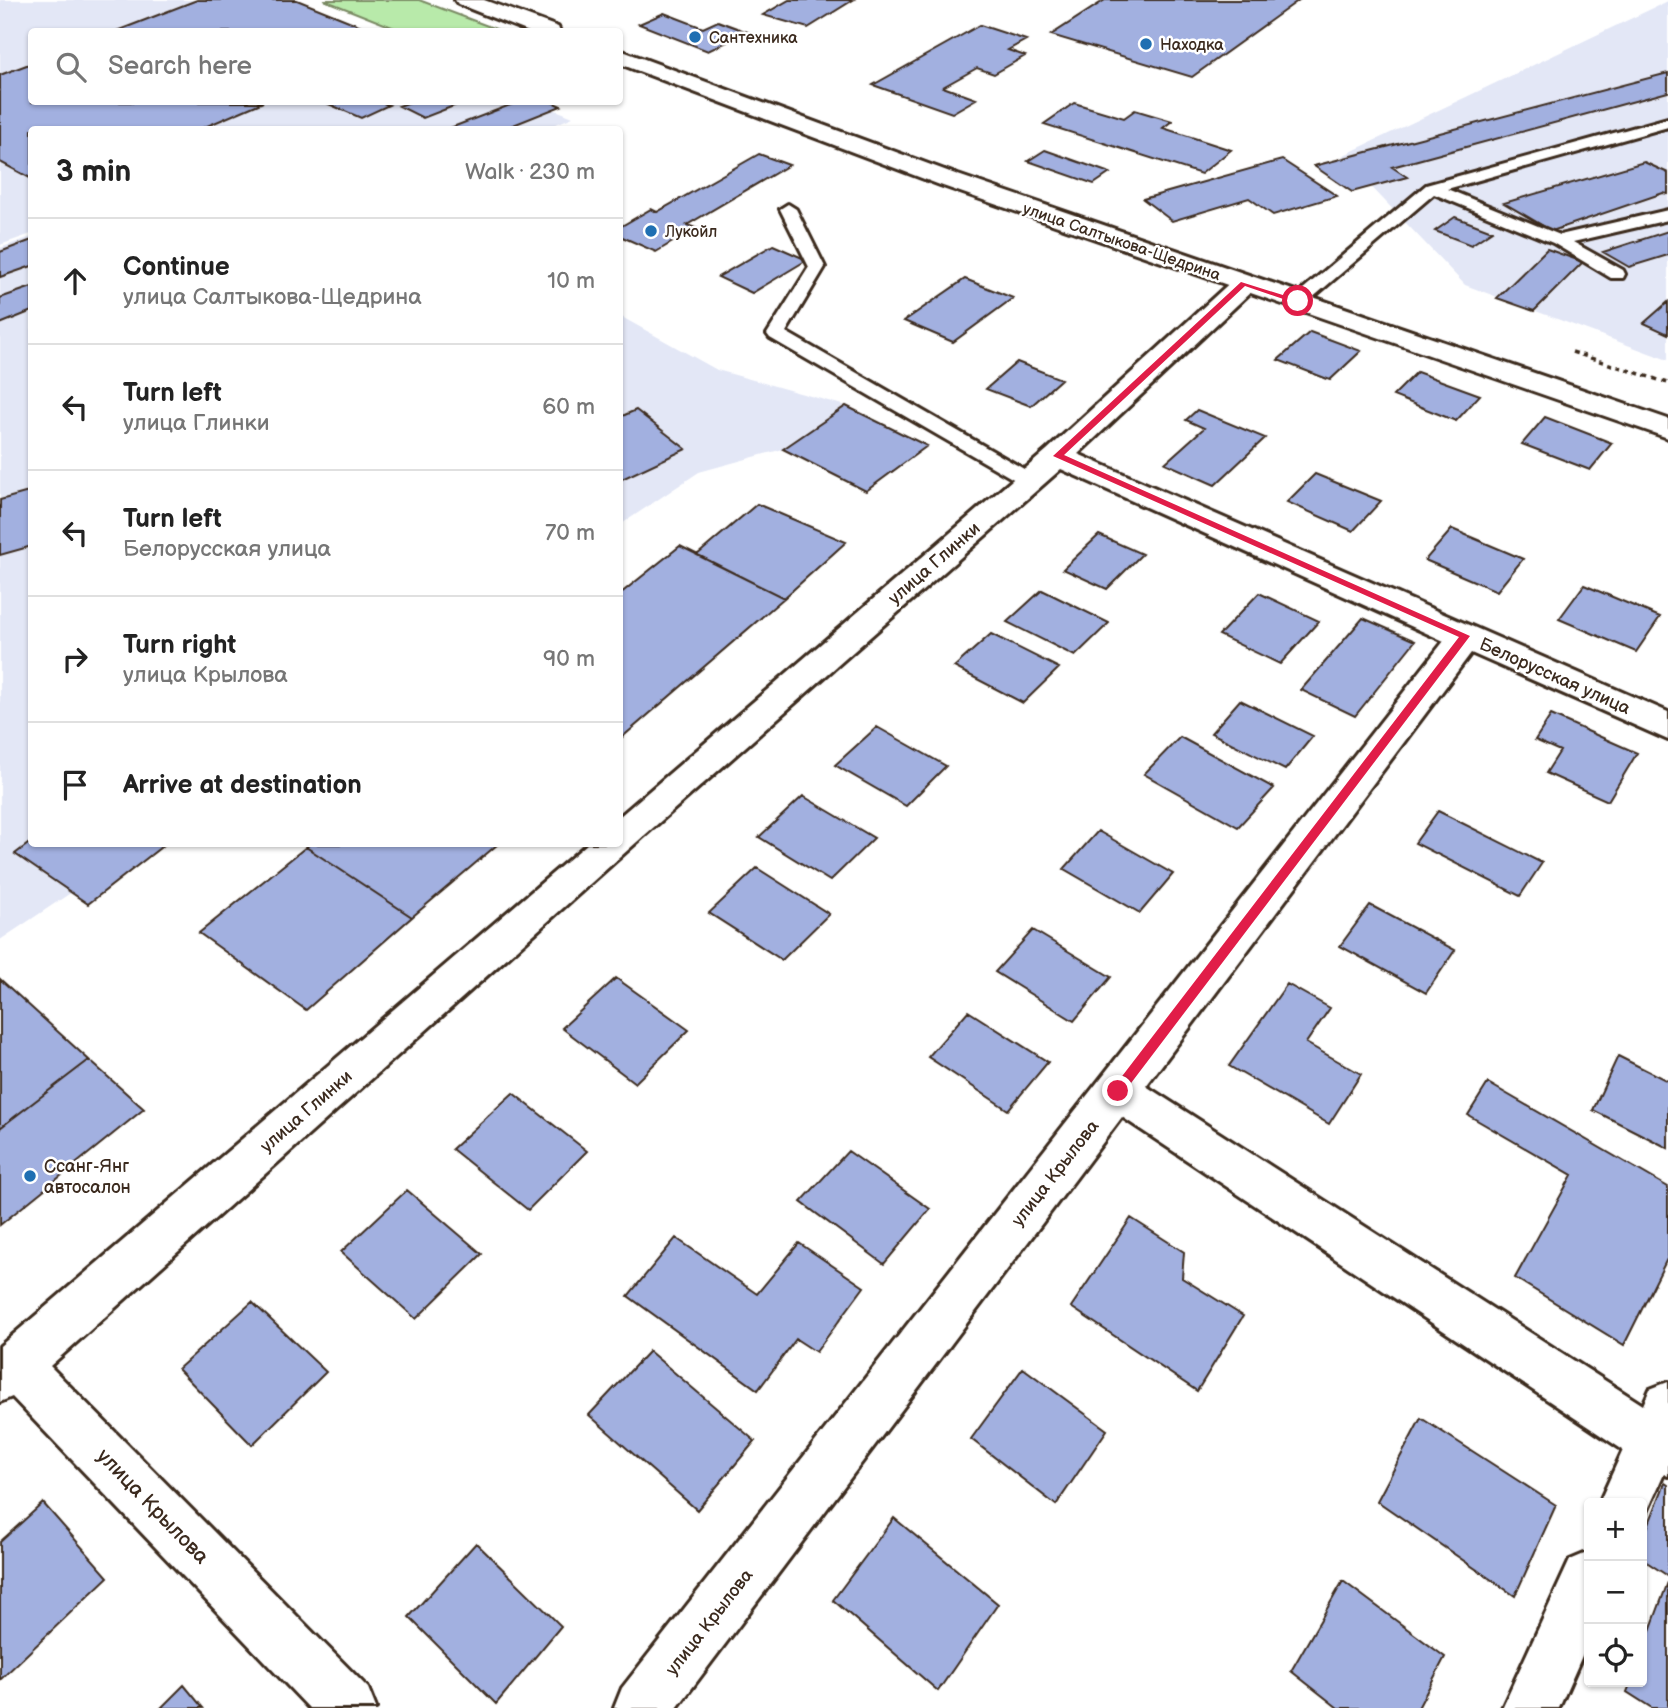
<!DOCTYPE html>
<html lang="en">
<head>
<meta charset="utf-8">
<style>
	body { margin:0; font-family:"Balsamiq Sans",sans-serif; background:#f2f2f2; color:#222 }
	.controls { position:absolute; right:21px; bottom:21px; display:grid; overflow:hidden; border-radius:7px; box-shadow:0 2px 5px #0004 }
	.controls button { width:63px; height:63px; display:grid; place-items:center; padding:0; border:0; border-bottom:2px solid #e0e0e0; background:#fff; color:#222; font:35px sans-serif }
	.stop { position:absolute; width:21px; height:21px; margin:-16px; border:5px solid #e11d48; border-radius:50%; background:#fff }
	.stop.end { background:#e11d48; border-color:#fff; box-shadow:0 2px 7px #0008 }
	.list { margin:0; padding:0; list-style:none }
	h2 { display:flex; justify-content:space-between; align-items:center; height:91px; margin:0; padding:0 28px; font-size:30px }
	h2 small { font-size:23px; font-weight:400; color:#767676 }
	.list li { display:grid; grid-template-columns:46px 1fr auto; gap:21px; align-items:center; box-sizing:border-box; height:126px; padding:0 28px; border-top:2px solid #e0e0e0 }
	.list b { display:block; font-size:26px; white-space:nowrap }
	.list p { margin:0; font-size:23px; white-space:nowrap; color:#767676 }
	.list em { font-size:23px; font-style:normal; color:#767676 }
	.icon { flex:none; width:38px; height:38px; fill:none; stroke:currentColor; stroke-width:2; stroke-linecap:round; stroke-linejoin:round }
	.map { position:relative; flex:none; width:1668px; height:1708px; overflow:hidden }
	.search { position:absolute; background:#fff; box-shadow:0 2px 5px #0004; left:28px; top:28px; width:595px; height:77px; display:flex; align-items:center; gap:18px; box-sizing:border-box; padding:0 24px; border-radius:7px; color:#767676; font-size:26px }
	.panel { position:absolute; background:#fff; box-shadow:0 2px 5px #0004; left:28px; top:126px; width:595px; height:721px; border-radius:7px }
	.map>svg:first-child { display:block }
	.built { fill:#e3e7f6 }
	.green { fill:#b8eaaa; stroke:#7a8a64; stroke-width:2 }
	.building { fill:#a2b0e0; stroke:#3b2a1e; stroke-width:2 }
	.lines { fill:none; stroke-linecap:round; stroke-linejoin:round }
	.lane-casing { stroke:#3b2a1e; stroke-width:6 }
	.street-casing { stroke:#3b2a1e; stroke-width:6 }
	.secondary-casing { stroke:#3b2a1e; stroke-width:6 }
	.path { stroke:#3b2a1e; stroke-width:3.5; stroke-dasharray:5 4.5; stroke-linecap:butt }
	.lane { fill:#fff; fill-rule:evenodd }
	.street { fill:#fff; fill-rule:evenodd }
	.secondary { fill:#fff; fill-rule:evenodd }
	.route { fill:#e11d48 }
	.poi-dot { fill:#1f6fb2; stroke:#fff; stroke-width:2.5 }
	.labels { text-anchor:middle; stroke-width:5; stroke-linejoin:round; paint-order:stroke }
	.far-poi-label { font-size:16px; fill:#3b2a1e; stroke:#fff; text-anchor:start }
	.far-street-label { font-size:16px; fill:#3b2a1e; stroke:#fff }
	.street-label { font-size:18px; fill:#3b2a1e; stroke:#fff }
	.poi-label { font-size:18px; fill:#3b2a1e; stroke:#fff; text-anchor:start }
	.near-street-label { font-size:21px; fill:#3b2a1e; stroke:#fff }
</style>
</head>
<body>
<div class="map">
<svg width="1668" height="1708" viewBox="0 0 1668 1708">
	<rect width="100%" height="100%" fill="#fff"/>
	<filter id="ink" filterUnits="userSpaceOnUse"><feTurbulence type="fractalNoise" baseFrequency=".0143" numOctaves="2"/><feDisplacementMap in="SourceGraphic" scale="14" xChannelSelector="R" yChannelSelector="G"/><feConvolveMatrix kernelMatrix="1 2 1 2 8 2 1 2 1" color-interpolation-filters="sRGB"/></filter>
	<g filter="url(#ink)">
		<path class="built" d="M0 0H297L376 31 32 32V102H536L573 117 542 130H32L31 234 0 245Z
			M1668 1V360L1465 285 1342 156Z
			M31 237 32 844H144L0 940V248Z
			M620 316 717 370 846 406 783 449 699 472 620 525Z"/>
		<path class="green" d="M324 0H419L501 31H402Z"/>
		<path class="building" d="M197 0H297L376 32H114Z
			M789 0H853L808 28 763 15Z
			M1105 0H1299L1192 77 1051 35Z
			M664 13 703 28 718 21 748 32 708 51 639 24Z
			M980 25 1026 40 1008 50 1025 56 994 74 977 68 943 87 976 99 952 113 873 85Z
			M32 63V102H263L198 130H32V179L0 162V75Z
			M1668 73V92L1392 167 1407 177 1352 192 1314 166Z
			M324 102H380L389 105 361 118Z
			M410 102H464L423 118 399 106Z
			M518 102H552L561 106 501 130H445Z
			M1074 103 1124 118 1135 110 1172 121 1163 128 1231 150 1201 174 1044 124Z
			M1045 150 1110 173 1094 184 1028 161Z
			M759 154 789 165 687 225 696 228 656 252 620 236V227L651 209 657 212Z
			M1282 160 1337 196 1273 215 1249 198 1172 221 1143 199Z
			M1644 162 1668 173V194L1663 193 1552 231 1504 203Z
			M1455 217 1492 231 1471 245 1435 231Z
			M1668 231V255L1629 267 1603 252Z
			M32 240V266L0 277V252Z
			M773 245 807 260 752 293 718 277Z
			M1547 249 1583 262 1534 311 1497 298Z
			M965 279 1013 298 953 342 904 321Z
			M32 287V311L0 324V298Z
			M1668 302V334L1644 323Z
			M1310 332 1361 351 1330 380 1278 360Z
			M1017 362 1061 379 1031 406 986 389Z
			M1417 372 1480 395 1456 421 1393 396Z
			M846 406 927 446 866 491 783 449Z
			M636 410 686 449 620 480V417Z
			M1197 410 1265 438 1215 485 1165 463 1204 428 1186 420Z
			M1545 417 1612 443 1590 470 1522 444Z
			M1315 474 1381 501 1353 531 1287 502Z
			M32 491V546L0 555V500Z
			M757 504 846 542 784 598 697 555Z
			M1452 529 1523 559 1497 591 1425 560Z
			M1099 535 1142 554 1107 589 1063 569Z
			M680 546 784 598 620 739V594Z
			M1584 585 1660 617 1636 652 1559 619Z
			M1042 590 1109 623 1075 656 1007 622Z
			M1259 593 1319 621 1280 664 1219 635Z
			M1363 618 1415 641 1355 716 1301 690Z
			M991 634 1059 668 1023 703 954 667Z
			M1240 700 1313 736 1285 770 1211 733Z
			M1551 715 1637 753 1608 801 1546 773 1560 751 1535 740Z
			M877 727 946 766 906 806 835 765Z
			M1180 737 1274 788 1238 827 1144 774Z
			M803 796 874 838 830 881 759 837Z
			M1438 811 1542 863 1520 896 1415 843Z
			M1098 831 1173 874 1140 913 1064 869Z
			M32 841V844H165L88 904 15 854Z
			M310 844H498L412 917 306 847Z
			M306 847 412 917 306 1010 199 933Z
			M757 868 829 914 782 960 709 913Z
			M1370 905 1455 950 1426 993 1340 946Z
			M1033 930 1111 977 1074 1021 995 972Z
			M616 978 689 1030 635 1083 562 1028Z
			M0 979 89 1060 0 1128Z
			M1287 984 1330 1008 1306 1043 1361 1074 1329 1124 1229 1066Z
			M968 1011 1048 1062 1008 1110 928 1057Z
			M1618 1056 1668 1081V1148L1593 1110Z
			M89 1060 144 1109 0 1225V1128Z
			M1488 1083 1668 1187V1257L1624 1345 1515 1278 1572 1175 1468 1115Z
			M513 1093 587 1151 528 1210 452 1149Z
			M848 1151 930 1209 884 1264 801 1202Z
			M407 1190 482 1254 416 1319 341 1252Z
			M1131 1218 1184 1252 1182 1278 1243 1316 1197 1391 1071 1307Z
			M676 1238 757 1294 799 1243 864 1287 816 1352 796 1339 758 1390 628 1296Z
			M252 1302 326 1372 252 1445 178 1369Z
			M649 1351 755 1441 697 1510 589 1415Z
			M1023 1368 1107 1430 1056 1505 971 1439Z
			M1421 1418 1556 1505 1515 1596 1377 1501Z
			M1665 1483 1668 1485V1576L1642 1559V1541Z
			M43 1503 108 1577 0 1680V1542Z
			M894 1518 998 1604 938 1691 833 1600Z
			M476 1543 561 1626 496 1704 409 1617Z
			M1343 1581 1445 1657 1418 1708H1338L1291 1671Z
			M1668 1582V1708H1652L1627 1692 1631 1682H1642V1652Z
			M184 1685 203 1708H161Z"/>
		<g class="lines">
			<g class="lane-casing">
				<path id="lane" d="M1668 118V127L1447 189 1560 235 1668 210V220L1573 242 1623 270 1625 274 1623 278H1611L1553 243 1434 194 1304 305 1298 306 1289 301 1426 185Z
					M788 204 796 209 825 267 786 332 1036 476 1039 480 1036 484H1022L770 338 767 334 809 267 780 209Z"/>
			</g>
			<g class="street-casing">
				<path id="street" d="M1244 276 1253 278 1257 284 1253 290 1078 454 1668 712V740L1471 653 1146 1086 1643 1405 1650 1389 1668 1382V1476L1664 1474 1643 1521 1642 1503H1599L1623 1450 1122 1117 677 1708H614L622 1688 1444 641 1061 469 629 849 50 1366 368 1688 376 1708H309L12 1397 0 1402V1346L587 844H620V816L1047 450 1235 278Z
					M1589 1552V1640L1559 1708H1502L1570 1560Z"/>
			</g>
			<g class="secondary-casing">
				<path id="secondary" d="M455 0H484L558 27 560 32H529L458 4Z
					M620 50 958 175 1668 419V438L940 185 620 64Z"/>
			</g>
			<path class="path" d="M1572 352 1668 383"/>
			<use href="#lane" class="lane"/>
			<use href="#street" class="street"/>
			<use href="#secondary" class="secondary"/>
		</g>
	</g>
	<path class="route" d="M1241 282 1302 301 1295 303 1245 286 1064 455 1470 636 1122 1095H1113V1088L1459 637 1053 456Z"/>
	<g class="poi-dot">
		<circle cx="695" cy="37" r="7"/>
		<circle cx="1146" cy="44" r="7"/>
		<circle cx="651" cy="231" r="7"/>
		<circle cx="30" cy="1176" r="7"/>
	</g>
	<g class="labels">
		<g class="far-poi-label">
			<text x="709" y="43">Сантехника</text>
			<text x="1160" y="50">Находка</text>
			<text x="665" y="237">Лукойл</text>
		</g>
		<g class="far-street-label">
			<text transform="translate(1122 241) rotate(19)" y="6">улица Салтыкова-Щедрина</text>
		</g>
		<g class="street-label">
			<text transform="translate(934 563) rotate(-41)" y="6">улица Глинки</text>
			<text transform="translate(1555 676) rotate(24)" y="6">Белорусская улица</text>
			<text transform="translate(306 1111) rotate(-41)" y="6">улица Глинки</text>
			<text transform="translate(1055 1173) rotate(-52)" y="6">улица Крылова</text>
			<text transform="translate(709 1622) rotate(-52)" y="6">улица Крылова</text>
		</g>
		<g class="poi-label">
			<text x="44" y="1172">Ссанг-Янг<tspan x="44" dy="21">автосалон</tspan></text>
		</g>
		<g class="near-street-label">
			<text transform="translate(153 1506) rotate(46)" y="7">улица Крылова</text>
		</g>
	</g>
</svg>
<div class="controls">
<button>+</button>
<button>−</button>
<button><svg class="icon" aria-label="locate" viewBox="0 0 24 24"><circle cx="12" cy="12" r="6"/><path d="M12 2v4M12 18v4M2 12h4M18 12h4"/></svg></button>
</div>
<div class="stop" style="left:1298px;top:301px"></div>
<div class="stop end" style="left:1118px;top:1091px"></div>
<div class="search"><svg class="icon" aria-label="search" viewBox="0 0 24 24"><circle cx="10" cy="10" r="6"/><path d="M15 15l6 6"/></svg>Search here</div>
<section class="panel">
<h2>3 min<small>Walk · 230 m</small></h2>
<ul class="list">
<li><svg class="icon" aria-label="ahead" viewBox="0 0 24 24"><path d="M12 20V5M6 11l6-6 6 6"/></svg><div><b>Continue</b><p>улица Салтыкова-Щедрина</p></div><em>10 m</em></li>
<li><svg class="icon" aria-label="left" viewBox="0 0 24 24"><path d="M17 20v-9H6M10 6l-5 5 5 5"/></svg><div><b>Turn left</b><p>улица Глинки</p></div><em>60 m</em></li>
<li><svg class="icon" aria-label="left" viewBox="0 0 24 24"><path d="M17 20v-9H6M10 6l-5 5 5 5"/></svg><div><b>Turn left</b><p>Белорусская улица</p></div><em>70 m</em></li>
<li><svg class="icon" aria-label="right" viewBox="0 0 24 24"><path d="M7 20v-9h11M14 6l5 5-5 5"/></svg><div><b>Turn right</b><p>улица Крылова</p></div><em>90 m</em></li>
<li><svg class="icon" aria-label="arrive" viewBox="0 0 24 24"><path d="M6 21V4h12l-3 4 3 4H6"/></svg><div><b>Arrive at destination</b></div></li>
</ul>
</section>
</div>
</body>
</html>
